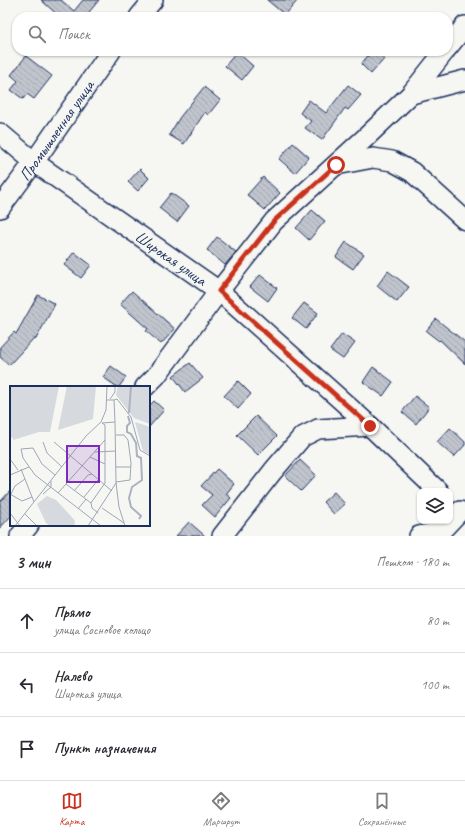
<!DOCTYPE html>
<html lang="ru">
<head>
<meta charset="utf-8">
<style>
	body { margin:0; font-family:Caveat,sans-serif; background:#f7f7f7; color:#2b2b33 }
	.controls { position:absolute; right:12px; bottom:12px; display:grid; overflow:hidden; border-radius:8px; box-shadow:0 1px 3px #0004 }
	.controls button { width:36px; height:36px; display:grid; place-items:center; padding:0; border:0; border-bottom:1px solid #e1e1e2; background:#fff; color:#2b2b33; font:20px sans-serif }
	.stop { position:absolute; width:12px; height:12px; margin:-9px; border:3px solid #c8321e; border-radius:50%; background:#fff }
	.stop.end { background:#c8321e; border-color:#fff; box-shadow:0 1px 4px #0008 }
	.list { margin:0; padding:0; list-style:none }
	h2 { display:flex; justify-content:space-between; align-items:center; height:52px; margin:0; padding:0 16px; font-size:17px }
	h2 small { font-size:13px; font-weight:400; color:#7c7c81 }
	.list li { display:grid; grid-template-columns:26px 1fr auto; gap:12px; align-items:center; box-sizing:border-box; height:64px; padding:0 16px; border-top:1px solid #e1e1e2 }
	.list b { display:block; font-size:15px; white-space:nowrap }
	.list p { margin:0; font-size:13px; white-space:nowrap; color:#7c7c81 }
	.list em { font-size:13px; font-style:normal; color:#7c7c81 }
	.icon { flex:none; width:22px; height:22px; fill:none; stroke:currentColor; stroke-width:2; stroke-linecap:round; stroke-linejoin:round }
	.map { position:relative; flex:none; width:465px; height:536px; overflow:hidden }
	.search { position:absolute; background:#fff; box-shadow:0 1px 3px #0004; left:12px; right:12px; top:12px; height:44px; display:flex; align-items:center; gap:10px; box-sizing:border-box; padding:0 14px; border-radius:16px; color:#7c7c81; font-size:15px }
	.sheet { height:244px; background:#fff }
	nav { display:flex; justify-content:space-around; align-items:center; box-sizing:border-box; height:56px; border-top:1px solid #e1e1e2; background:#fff; font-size:11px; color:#7c7c81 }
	nav a { display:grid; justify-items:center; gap:2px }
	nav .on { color:#c8321e }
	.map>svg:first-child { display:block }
	.building { fill:url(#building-back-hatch); stroke:#1b2f5e }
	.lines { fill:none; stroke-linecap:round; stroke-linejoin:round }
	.minor-casing { stroke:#1b2f5e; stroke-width:22 }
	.minor { stroke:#f6f6f2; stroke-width:19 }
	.route { stroke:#c8321e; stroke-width:5 }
	.labels { text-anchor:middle; stroke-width:3; stroke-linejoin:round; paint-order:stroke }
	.street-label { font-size:16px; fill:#1b2f5e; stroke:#f6f6f2 }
	.inset-river { fill:none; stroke:#abb2c0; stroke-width:2 }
	.inset-road { fill:none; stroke:#9ea6b7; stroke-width:1 }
	.view { fill:#7b2cbf; fill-opacity:0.15; stroke:#7b2cbf; stroke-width:2 }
	.inset-edge { fill:none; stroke:#1b2f5e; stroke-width:2 }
</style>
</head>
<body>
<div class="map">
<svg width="465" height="536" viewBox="0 0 465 536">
	<defs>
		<pattern id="building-back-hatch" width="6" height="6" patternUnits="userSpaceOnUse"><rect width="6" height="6" fill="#c0c4cd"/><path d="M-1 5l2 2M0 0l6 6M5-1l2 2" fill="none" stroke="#a4a9b2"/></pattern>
	</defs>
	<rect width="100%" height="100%" fill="#f6f6f2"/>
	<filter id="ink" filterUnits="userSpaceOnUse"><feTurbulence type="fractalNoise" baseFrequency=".025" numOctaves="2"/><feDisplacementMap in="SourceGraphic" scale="8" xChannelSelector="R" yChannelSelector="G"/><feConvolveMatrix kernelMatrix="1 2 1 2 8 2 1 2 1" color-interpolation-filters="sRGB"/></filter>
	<g filter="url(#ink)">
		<path class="building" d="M41 0H61L74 11 83 0H99L85 17H60Z
			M267 0H298L285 15Z
			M372 51H377L385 58 371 74 361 64Z
			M237 52 253 66 242 80 225 66Z
			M26 56 52 76 34 99 27 94 23 99 11 90 18 81 11 75Z
			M348 85 361 95 348 110 345 108 322 140 305 128 311 121 300 113 309 100 326 113Z
			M204 87 220 100 208 115 205 112 184 144 169 135 180 117Z
			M293 143 309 157 295 173 279 159Z
			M140 169 149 178 138 191 128 182Z
			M263 177 280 193 265 210 247 195Z
			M171 193 189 206 177 222 159 208Z
			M312 210 325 221 309 240 296 228Z
			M217 237 236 252 225 265 207 250Z
			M346 242 364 254 353 269 336 257Z
			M74 252 91 265 81 278 64 265Z
			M388 271 409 287 397 302 377 286Z
			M260 275 277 288 268 301 250 287Z
			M132 291 175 329 161 344 146 331 148 329 120 304Z
			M38 295 55 304 36 339 34 338 9 365 0 357V347L14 332 16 334Z
			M304 303 318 313 306 329 292 318Z
			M436 319 465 342V364L440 340 439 341 426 331Z
			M342 334 355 343 343 359 330 350Z
			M190 363 203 378 185 392 173 376Z
			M111 366 126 377 119 387H117L103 377Z
			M373 367 393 382 383 396 363 382Z
			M238 381 251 394 238 409 224 396Z
			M415 396 429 407 416 424 402 412Z
			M154 401 164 410 149 427V406Z
			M256 416 277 436 258 455 237 435Z
			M450 428 465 442V445L454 457 437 442Z
			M300 460 316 475 301 491 285 476Z
			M217 469 234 484 226 494 231 498 215 517 202 505 212 495 201 486Z
			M11 490V516L0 528V502Z
			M334 492 345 504 334 514 323 502Z
			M189 522 205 536H176Z"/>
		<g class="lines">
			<g class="minor-casing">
				<g id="minor">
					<path d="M139 17 153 0"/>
					<path d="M448 47 465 26"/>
					<path d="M411 94 465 80"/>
					<path id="s1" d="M0 133 34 162 219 291 370 426 438 491"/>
					<path d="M336 165 373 158 392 161 412 172 465 220"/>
					<path id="s2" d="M0 208 34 162 111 51"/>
					<path d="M145 387 156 376 219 291 274 221 364 139 411 94 445 51"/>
					<path d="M20 536 29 525"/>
					<path d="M222 536 273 471 302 437 318 429 370 426"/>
					<path d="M419 536 441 531 460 511"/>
				</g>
			</g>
			<use href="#minor" class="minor"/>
		</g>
	</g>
	<g class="lines" filter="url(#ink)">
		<path class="route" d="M336 165 274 221 219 291 370 426"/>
	</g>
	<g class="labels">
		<g class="street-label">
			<text dy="6" stroke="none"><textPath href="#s2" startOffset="96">Промышленная улица</textPath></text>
			<text dy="6" stroke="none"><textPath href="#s1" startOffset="212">Широкая улица</textPath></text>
		</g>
	</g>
	<g transform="translate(10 386)">
		<rect width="140" height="140" fill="#f6f6f2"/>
		<path d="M0 0H49L40 46H29L3 54V51L0 53ZM57 0H86L83 33 48 44ZM108 0H140V38L124 32 106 9ZM125 36 140 41V69L133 65ZM37 110 46 114 60 129 65 135 64 140H40L36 137 27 118Z" fill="#d6d9dd"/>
		<path class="inset-river" d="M119 27 121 0M118 30 120 37 117 40V46L121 48 126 57 127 70 131 72 132 94 122 101 119 112 121 121 131 130 129 133"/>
		<path class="inset-road" d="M100 13 105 6V0M97 14H104L105 36M104 14 107 13 121 31 130 64 140 70M92 37 105 36 106 97 109 121 115 140M106 49H114L118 54 121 77 120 94 106 96M33 56 37 67 52 81M44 56 102 105M85 66 106 65M80 71 95 78M0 73 8 84M106 81H121M11 83 24 116M0 89 19 81M45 89 32 78 23 62 11 63 13 72 25 89 91 140M56 98 81 117 83 114 95 97V54M64 105 78 89 82 88M48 107 95 54V39L92 37M0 108 12 115 22 111M1 108 5 100 15 93M33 108 41 101V95M74 111 88 94M81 117 82 122 88 127M92 122 114 137M68 123 76 113M0 127 10 140M15 128 27 140M5 140 76 50 91 36 96 24 97 0M78 140 106 97"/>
		<path class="view" d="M57 60H89V96H57Z"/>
		<rect width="140" height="140" class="inset-edge"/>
	</g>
</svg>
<div class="controls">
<button><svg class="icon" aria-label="layers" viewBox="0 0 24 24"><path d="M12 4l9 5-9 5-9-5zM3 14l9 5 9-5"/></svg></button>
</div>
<div class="stop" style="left:336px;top:165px"></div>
<div class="stop end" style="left:370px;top:426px"></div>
<div class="search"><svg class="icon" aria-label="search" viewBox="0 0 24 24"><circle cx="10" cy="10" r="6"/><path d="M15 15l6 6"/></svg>Поиск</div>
</div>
<section class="sheet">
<h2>3 мин<small>Пешком · 180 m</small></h2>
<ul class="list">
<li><svg class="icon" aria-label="ahead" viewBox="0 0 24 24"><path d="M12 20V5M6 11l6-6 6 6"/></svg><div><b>Прямо</b><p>улица Сосновое кольцо</p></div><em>80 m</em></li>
<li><svg class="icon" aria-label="left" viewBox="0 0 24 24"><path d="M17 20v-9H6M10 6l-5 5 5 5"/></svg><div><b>Налево</b><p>Широкая улица</p></div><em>100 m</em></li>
<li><svg class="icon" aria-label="arrive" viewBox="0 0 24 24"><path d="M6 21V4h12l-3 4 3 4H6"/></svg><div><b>Пункт назначения</b></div></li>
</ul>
</section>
<nav>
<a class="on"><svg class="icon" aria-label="map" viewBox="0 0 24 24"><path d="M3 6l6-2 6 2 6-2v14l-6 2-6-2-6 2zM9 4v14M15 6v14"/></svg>Карта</a>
<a><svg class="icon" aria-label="directions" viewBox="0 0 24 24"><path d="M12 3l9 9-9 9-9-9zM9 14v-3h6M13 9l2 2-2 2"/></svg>Маршрут</a>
<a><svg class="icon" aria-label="saved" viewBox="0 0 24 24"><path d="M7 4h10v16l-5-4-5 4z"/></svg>Сохранённые</a>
</nav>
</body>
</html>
